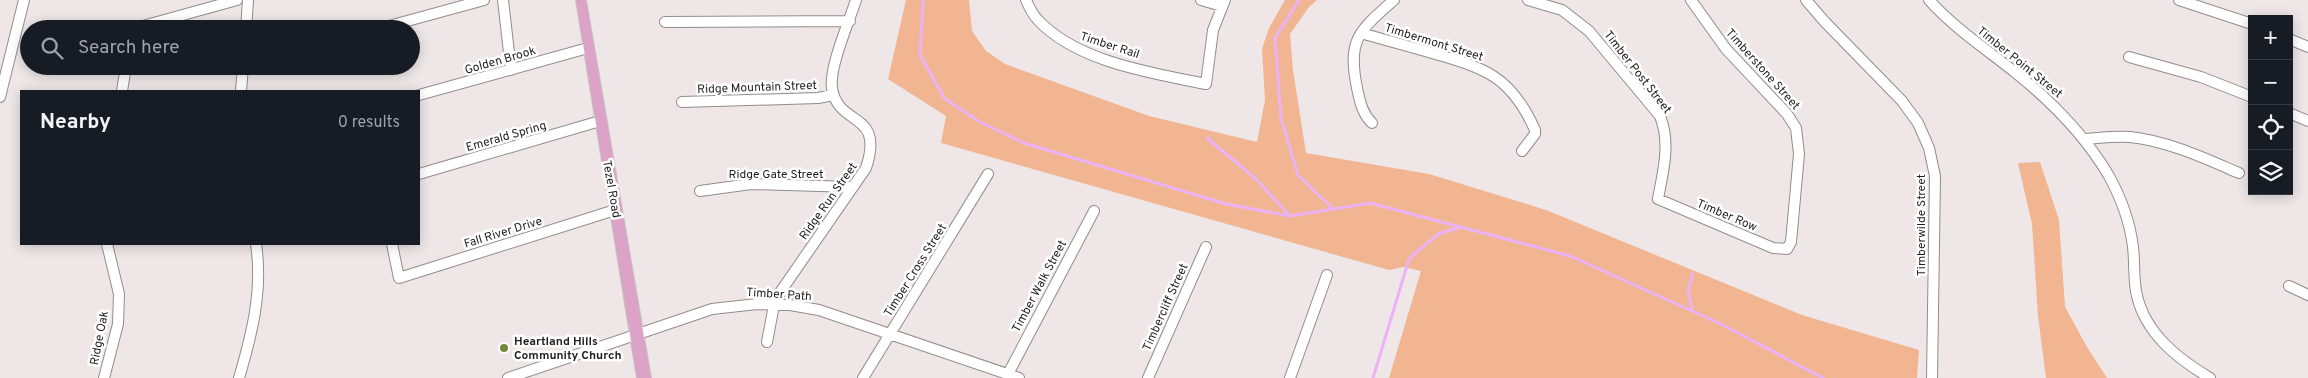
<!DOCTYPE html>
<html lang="en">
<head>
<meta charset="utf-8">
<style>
	body { margin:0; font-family:Overpass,sans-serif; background:#20242c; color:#f1f3f6 }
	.controls { position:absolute; right:15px; top:15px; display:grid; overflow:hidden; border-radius:0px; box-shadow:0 2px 12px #0003 }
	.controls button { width:45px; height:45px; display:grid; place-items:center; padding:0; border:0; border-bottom:1px solid #363941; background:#171b24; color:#f1f3f6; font:25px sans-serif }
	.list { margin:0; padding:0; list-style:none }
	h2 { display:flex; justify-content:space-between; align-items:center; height:65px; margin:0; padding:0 20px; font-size:21px }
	h2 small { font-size:16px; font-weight:400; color:#9ea1a6 }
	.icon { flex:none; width:28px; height:28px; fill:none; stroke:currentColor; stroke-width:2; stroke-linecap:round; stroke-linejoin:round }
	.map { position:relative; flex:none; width:2308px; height:378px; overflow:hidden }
	.search { position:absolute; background:#171b24; box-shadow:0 2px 12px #0003; left:20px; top:20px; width:400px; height:55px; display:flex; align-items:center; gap:12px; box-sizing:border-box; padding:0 18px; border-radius:28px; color:#9ea1a6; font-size:19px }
	.panel { position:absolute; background:#171b24; box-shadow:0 2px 12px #0003; left:20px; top:90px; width:400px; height:155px; border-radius:0px }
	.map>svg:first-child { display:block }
	.green { fill:#f1b591 }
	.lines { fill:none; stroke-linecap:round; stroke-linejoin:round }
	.stream { stroke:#ecb2f6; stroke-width:3 }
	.minor-casing { stroke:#938c8d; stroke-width:12 }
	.major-casing { stroke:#c6c5c5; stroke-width:2 }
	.minor { stroke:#fff; stroke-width:10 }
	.major { fill:#dca3c6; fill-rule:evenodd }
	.poi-dot { fill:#738737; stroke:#fff; stroke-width:2 }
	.labels { text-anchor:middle; stroke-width:5; stroke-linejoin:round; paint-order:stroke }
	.street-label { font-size:12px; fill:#221f20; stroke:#fff }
	.poi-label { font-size:12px; font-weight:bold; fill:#221f20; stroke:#fff; text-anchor:start }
</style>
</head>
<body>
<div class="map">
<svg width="2308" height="378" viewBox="0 0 2308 378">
	<rect width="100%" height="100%" fill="#eee6e7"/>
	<path class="green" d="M906 0H969L972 31 986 51 1005 64 1149 116 1257 142 1265 100 1262 49 1269 28 1285 0H1317L1309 7 1290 34 1293 70 1306 153 1429 174 1546 210 1802 315 1919 350 1917 378H1389L1421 271 1403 267 1389 270 941 143 946 116 888 79Z
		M2040 162 2059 220 2065 307 2087 347 2107 378H2046L2038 316 2032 224 2018 163Z"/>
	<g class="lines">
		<path class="stream" d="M923 0 920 55 944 98 980 122 1024 143 1226 204 1290 216 1370 203 1570 256 1721 324 1823 378
			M1299 0 1275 38 1281 118 1298 175 1332 208
			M1207 138 1256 179 1290 216
			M1692 310 1688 290 1693 274
			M1373 378 1409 259 1438 234 1461 227"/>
		<g class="minor-casing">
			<path id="minor" d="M503 0 511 70
				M1026 0C1029 7 1033 15 1038 20 1077 62 1152 73 1206 84L1213 30 1225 0
				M1201 0 1222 6
				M1528 0 1562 10 1589 31 1660 116C1671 144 1663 171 1658 199L1773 248 1787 249 1791 242 1799 154 1796 128 1787 114 1726 49 1691 0
				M1806 0 1824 21 1902 101 1918 123 1929 148 1935 176 1932 378
				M1929 0C1954 28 1986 49 2016 73 2052 102 2085 135 2109 176 2121 198 2130 222 2133 247 2135 263 2133 280 2137 296 2146 334 2178 359 2210 378
				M2179 0 2252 24
				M665 22 850 21
				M132 29 237 0
				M246 29 248 0
				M378 29 484 0
				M1361 33C1385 40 1408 46 1432 53 1485 68 1511 76 1535 130V134L1522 151
				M2289 39 2308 47
				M2129 57 2201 77 2252 97
				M122 91 126 66
				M241 91 243 66
				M419 95 588 48
				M0 97 24 0
				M682 102 818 98 833 95
				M2289 113 2308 121
				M1372 123C1362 113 1360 102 1357 88 1347 39 1359 31 1394 0
				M2084 139C2099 138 2115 136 2130 137 2168 141 2204 158 2239 173
				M419 174 600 121
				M700 191 751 184 853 187
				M392 244 399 278 615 210
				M2289 286 2308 295
				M772 304 866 168C885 110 838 128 832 88 829 67 849 22 856 0
				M767 342 774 305
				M1008 374 1094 211
				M104 378 118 324 119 294 107 244
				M239 378C252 334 263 290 256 244
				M508 378 712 309 757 304 790 305 819 310 1019 378
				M863 378 988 174
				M1148 378 1206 247
				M1290 378 1327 275"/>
		</g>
		<g class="major-casing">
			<path id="major" d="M576 0H586L651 378H637Z"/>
		</g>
		<use href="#minor" class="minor"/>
		<use href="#major" class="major"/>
	</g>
	<circle class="poi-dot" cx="504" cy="348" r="5"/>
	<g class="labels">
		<g class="street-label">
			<text transform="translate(1434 42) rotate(17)" y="4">Timbermont Street</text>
			<text transform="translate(1110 45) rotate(18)" y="4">Timber Rail</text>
			<text transform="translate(500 60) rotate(-16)" y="4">Golden Brook</text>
			<text transform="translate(2020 62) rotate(39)" y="4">Timber Point Street</text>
			<text transform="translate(1763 69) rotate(48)" y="4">Timberstone Street</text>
			<text transform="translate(1638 72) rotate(52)" y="4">Timber Post Street</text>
			<text transform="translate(757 87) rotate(-2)" y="4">Ridge Mountain Street</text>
			<text transform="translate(506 136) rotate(-16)" y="4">Emerald Spring</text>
			<text x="776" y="178">Ridge Gate Street</text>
			<text transform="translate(612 189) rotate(80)" y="4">Tezel Road</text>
			<text transform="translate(828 201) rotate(-55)" y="4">Ridge Run Street</text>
			<text transform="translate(1727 215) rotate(23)" y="4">Timber Row</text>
			<text transform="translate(1921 225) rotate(-90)" y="4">Timberwilde Street</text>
			<text transform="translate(503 232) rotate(-17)" y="4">Fall River Drive</text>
			<text transform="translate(915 270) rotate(-58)" y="4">Timber Cross Street</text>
			<text transform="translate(1039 286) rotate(-62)" y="4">Timber Walk Street</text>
			<text transform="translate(779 294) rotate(4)" y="4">Timber Path</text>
			<text transform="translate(1165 307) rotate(-66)" y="4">Timbercliff Street</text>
			<text transform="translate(99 338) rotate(-79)" y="4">Ridge Oak</text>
		</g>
		<g class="poi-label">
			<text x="514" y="345">Heartland Hills<tspan x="514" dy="14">Community Church</tspan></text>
		</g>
	</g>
</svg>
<div class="controls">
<button>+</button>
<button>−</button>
<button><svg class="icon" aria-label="locate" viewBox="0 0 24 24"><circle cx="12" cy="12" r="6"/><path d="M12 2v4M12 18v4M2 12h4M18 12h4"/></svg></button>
<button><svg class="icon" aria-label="layers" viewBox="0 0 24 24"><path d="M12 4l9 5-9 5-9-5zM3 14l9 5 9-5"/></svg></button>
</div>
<div class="search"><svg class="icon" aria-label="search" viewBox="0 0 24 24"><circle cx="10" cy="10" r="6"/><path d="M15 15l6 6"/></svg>Search here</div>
<section class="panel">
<h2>Nearby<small>0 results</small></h2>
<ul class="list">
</ul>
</section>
</div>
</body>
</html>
